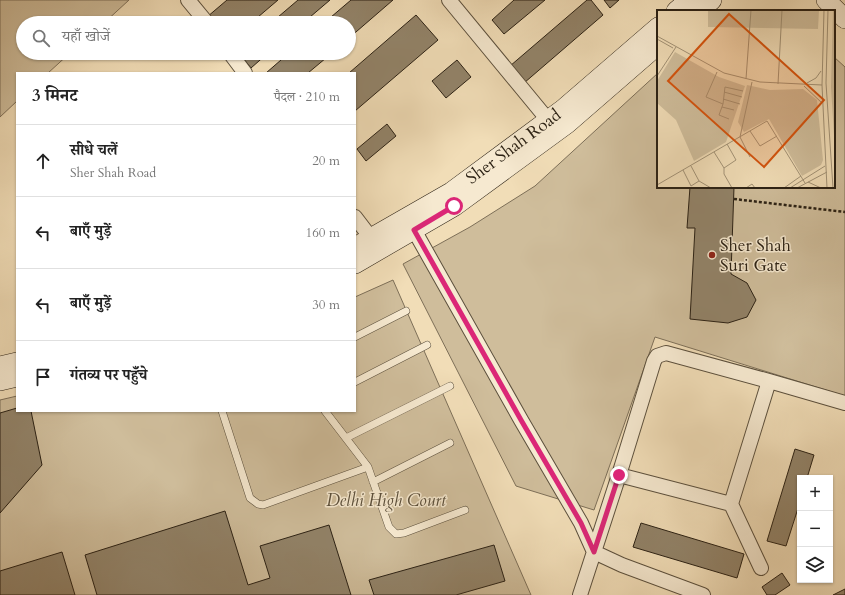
<!DOCTYPE html>
<html lang="hi">
<head>
<meta charset="utf-8">
<style>
	body { margin:0; font-family:Cardo,"Noto Serif Devanagari",serif; background:#f6f6f6; color:#222 }
	.controls { position:absolute; right:12px; bottom:12px; display:grid; overflow:hidden; border-radius:0px; box-shadow:0 1px 3px #0004 }
	.controls button { width:36px; height:36px; display:grid; place-items:center; padding:0; border:0; border-bottom:1px solid #e0e0e0; background:#fff; color:#222; font:20px sans-serif }
	.stop { position:absolute; width:12px; height:12px; margin:-9px; border:3px solid #db2777; border-radius:50%; background:#fff }
	.stop.end { background:#db2777; border-color:#fff; box-shadow:0 1px 4px #0008 }
	.list { margin:0; padding:0; list-style:none }
	h2 { display:flex; justify-content:space-between; align-items:center; height:52px; margin:0; padding:0 16px; font-size:17px }
	h2 small { font-size:13px; font-weight:400; color:#767676 }
	.list li { display:grid; grid-template-columns:26px 1fr auto; gap:12px; align-items:center; box-sizing:border-box; height:72px; padding:0 16px; border-top:1px solid #e0e0e0 }
	.list b { display:block; font-size:15px; white-space:nowrap }
	.list p { margin:0; font-size:13px; white-space:nowrap; color:#767676 }
	.list em { font-size:13px; font-style:normal; color:#767676 }
	.icon { flex:none; width:22px; height:22px; fill:none; stroke:currentColor; stroke-width:2; stroke-linecap:round; stroke-linejoin:round }
	.map { position:relative; flex:none; width:845px; height:595px; overflow:hidden }
	.search { position:absolute; background:#fff; box-shadow:0 1px 3px #0004; left:16px; top:16px; width:340px; height:44px; display:flex; align-items:center; gap:10px; box-sizing:border-box; padding:0 14px; border-radius:22px; color:#767676; font-size:15px }
	.panel { position:absolute; background:#fff; box-shadow:0 1px 3px #0004; left:16px; top:72px; width:340px; height:340px; border-radius:0px }
	.map>svg:first-child { display:block }
	.green { fill:#cfbd9b; stroke:#7d6f58 }
	.building { fill:#928369; stroke:#2b2114 }
	.lines { fill:none; stroke-linecap:round; stroke-linejoin:round }
	.service-casing { stroke:#5c503d; stroke-width:8 }
	.minor-casing { stroke:#5c503d; stroke-width:16 }
	.secondary-casing { stroke:#2b2114; stroke-width:20 }
	.path { stroke:#2b2114; stroke-width:2.5; stroke-dasharray:3 2; stroke-linecap:butt }
	.service { stroke:#f6e9d0; stroke-width:7 }
	.minor { stroke:#f6e9d0; stroke-width:14 }
	.secondary { stroke:#f6e9d0; stroke-width:19 }
	.route { stroke:#db2777; stroke-width:5 }
	.poi-dot { fill:#8f2418; stroke:#f6e9d0; stroke-width:1.5 }
	.labels { text-anchor:middle; stroke-width:3; stroke-linejoin:round; paint-order:stroke }
	.street-label { font-size:17px; fill:#2b2114; stroke:#f6e9d0 }
	.poi-label { font-size:17px; fill:#2b2114; stroke:#f6e9d0; text-anchor:start }
	.park-label { font-size:17px; font-style:italic; fill:#5c503c; stroke:#f6e9d0 }
	.inset-road { fill:none; stroke:#a29276; stroke-width:1 }
	.view { fill:#d5530d; fill-opacity:0.15; stroke:#d5530d; stroke-width:2 }
	.inset-edge { fill:none; stroke:#2b2114; stroke-width:2 }
</style>
</head>
<body>
<div class="map">
<svg width="845" height="595" viewBox="0 0 845 595">
	<rect width="100%" height="100%" fill="#f1ddb7"/>
	<filter id="stains"><feTurbulence type="fractalNoise" baseFrequency=".005" numOctaves="4"/><feColorMatrix values="0 0 0 0 .2 0 0 0 0 .09 0 0 0 0 .02 0 0 0 .5 -.17"/></filter>
	<radialGradient id="worn" r=".72"><stop offset=".6" stop-color="#630" stop-opacity="0"/><stop offset="1" stop-color="#630" stop-opacity=".3"/></radialGradient>
	<path class="green" d="M0 0H129L104 23H23V53H70L48 73H17V101L0 117Z
		M834 57 845 67V396L655 337 594 510 516 486 403 264 470 227 535 186 658 73V187H834Z
		M393 280 531 595H0V400L17 396V411H355V297Z"/>
	<path class="building" d="M227 0H278L251 23H213L207 17Z
		M298 0H330L303 23H271Z
		M351 0H393L349 38V23H324Z
		M514 0H545L504 34 492 20Z
		M587 0H591L603 15 524 83 510 66Z
		M604 0H619L610 8Z
		M416 15 438 40 355 111V73H349Z
		M239 53H268L251 68Z
		M289 53H332L308 73H266Z
		M457 60 471 77 446 98 432 81Z
		M387 124 396 136 366 161 357 149Z
		M690 187H734L731 274 747 283 756 300 747 317 728 323 690 319 695 228H687Z
		M17 408V411H31L42 465 0 513V413Z
		M795 449 814 455 807 478H800V502L786 546 767 541Z
		M225 511 248 585 270 578 260 546 329 525 351 595H97L85 555Z
		M641 523 744 554 737 578 633 547Z
		M494 545 505 581 456 595H374L369 580Z
		M62 552 75 595H0V571Z
		M782 573 790 585 775 595H767L762 587Z
		M845 589V595H833Z"/>
	<g class="lines">
		<g class="service-casing">
			<path id="service" d="M355 337 406 311
				M355 382 427 345
				M222 411 250 498 258 504 263 505 368 467 389 527 396 534 404 533 465 510
				M325 411 368 467
				M346 438 450 386
				M373 482 450 443"/>
		</g>
		<g class="minor-casing">
			<path id="minor" d="M188 0 207 23
				M449 0 548 120
				M230 53 245 73
				M355 217 371 238
				M414 230 521 420 581 523 594 552 622 565 703 595
				M619 475 731 504 769 381
				M731 504 761 568
				M580 595 619 475 654 361 657 356 666 353 769 381 845 403"/>
		</g>
		<g class="secondary-casing">
			<g id="secondary">
				<path d="M826 0 845 19"/>
				<path d="M676 11 689 0"/>
				<path d="M699 11 712 0"/>
				<path id="s1" d="M355 247 451 192 563 109 658 27"/>
				<path d="M355 264 455 206 567 124 658 45"/>
				<path d="M0 366 17 362"/>
				<path d="M0 381 17 377"/>
			</g>
		</g>
		<path class="path" d="M734 199 845 212"/>
		<use href="#service" class="service"/>
		<use href="#minor" class="minor"/>
		<use href="#secondary" class="secondary"/>
	</g>
	<g class="lines">
		<path class="route" d="M454 206 414 230 521 420 581 523 594 552 619 475"/>
	</g>
	<circle class="poi-dot" cx="712" cy="255" r="4"/>
	<g class="labels">
		<g class="street-label">
			<text dy="6" stroke="none"><textPath href="#s1" startOffset="188">Sher Shah Road</textPath></text>
		</g>
		<g class="poi-label">
			<text x="720" y="251">Sher Shah<tspan x="720" dy="20">Suri Gate</tspan></text>
		</g>
		<g class="park-label">
			<text x="386" y="506">Delhi High Court</text>
		</g>
	</g>
	<g transform="translate(657 10)">
		<rect width="178" height="178" fill="#f1ddb7"/>
		<path d="M51 0H162L161 19 51 17ZM176 0H178V142L174 77ZM18 42 62 67 88 76 69 132 37 151 19 110 0 93V71ZM90 75 113 80 146 79 160 90 166 150 164 155 145 166 112 109 87 122 81 112Z" fill="#cfbd9b"/>
		<path class="inset-road" d="M167 0 165 75 170 178M171 0 169 73 176 178M0 26 67 63 103 72 165 75M0 29 16 38M60 62 49 87 66 94 62 105 72 109M0 66 19 37M89 69 94 0M150 73 159 68 164 61M121 74 125 0M147 76 165 93M67 82 85 87M66 89 83 94M66 94 68 77 86 81M65 97 77 100M93 121 103 136 120 126M57 142 67 158 79 150 70 134M93 147 83 127 95 72M67 158V164L75 178M26 160 34 176 42 171 34 156M42 171 54 178M151 172 164 178M0 175 110 111 148 173M89 178 95 174 98 178M127 178 144 166M133 178 168 156M140 178 170 162"/>
		<path class="view" d="M72 4 167 90 107 157 11 71Z"/>
		<rect width="178" height="178" class="inset-edge"/>
	</g>
	<rect width="100%" height="100%" filter="url(#stains)"/>
	<rect width="100%" height="100%" fill="url(#worn)"/>
</svg>
<div class="controls">
<button>+</button>
<button>−</button>
<button><svg class="icon" aria-label="layers" viewBox="0 0 24 24"><path d="M12 4l9 5-9 5-9-5zM3 14l9 5 9-5"/></svg></button>
</div>
<div class="stop" style="left:454px;top:206px"></div>
<div class="stop end" style="left:619px;top:475px"></div>
<div class="search"><svg class="icon" aria-label="search" viewBox="0 0 24 24"><circle cx="10" cy="10" r="6"/><path d="M15 15l6 6"/></svg>यहाँ खोजें</div>
<section class="panel">
<h2>3 मिनट<small>पैदल · 210 m</small></h2>
<ul class="list">
<li><svg class="icon" aria-label="ahead" viewBox="0 0 24 24"><path d="M12 20V5M6 11l6-6 6 6"/></svg><div><b>सीधे चलें</b><p>Sher Shah Road</p></div><em>20 m</em></li>
<li><svg class="icon" aria-label="left" viewBox="0 0 24 24"><path d="M17 20v-9H6M10 6l-5 5 5 5"/></svg><div><b>बाएँ मुड़ें</b></div><em>160 m</em></li>
<li><svg class="icon" aria-label="left" viewBox="0 0 24 24"><path d="M17 20v-9H6M10 6l-5 5 5 5"/></svg><div><b>बाएँ मुड़ें</b></div><em>30 m</em></li>
<li><svg class="icon" aria-label="arrive" viewBox="0 0 24 24"><path d="M6 21V4h12l-3 4 3 4H6"/></svg><div><b>गंतव्य पर पहुँचे</b></div></li>
</ul>
</section>
</div>
</body>
</html>
